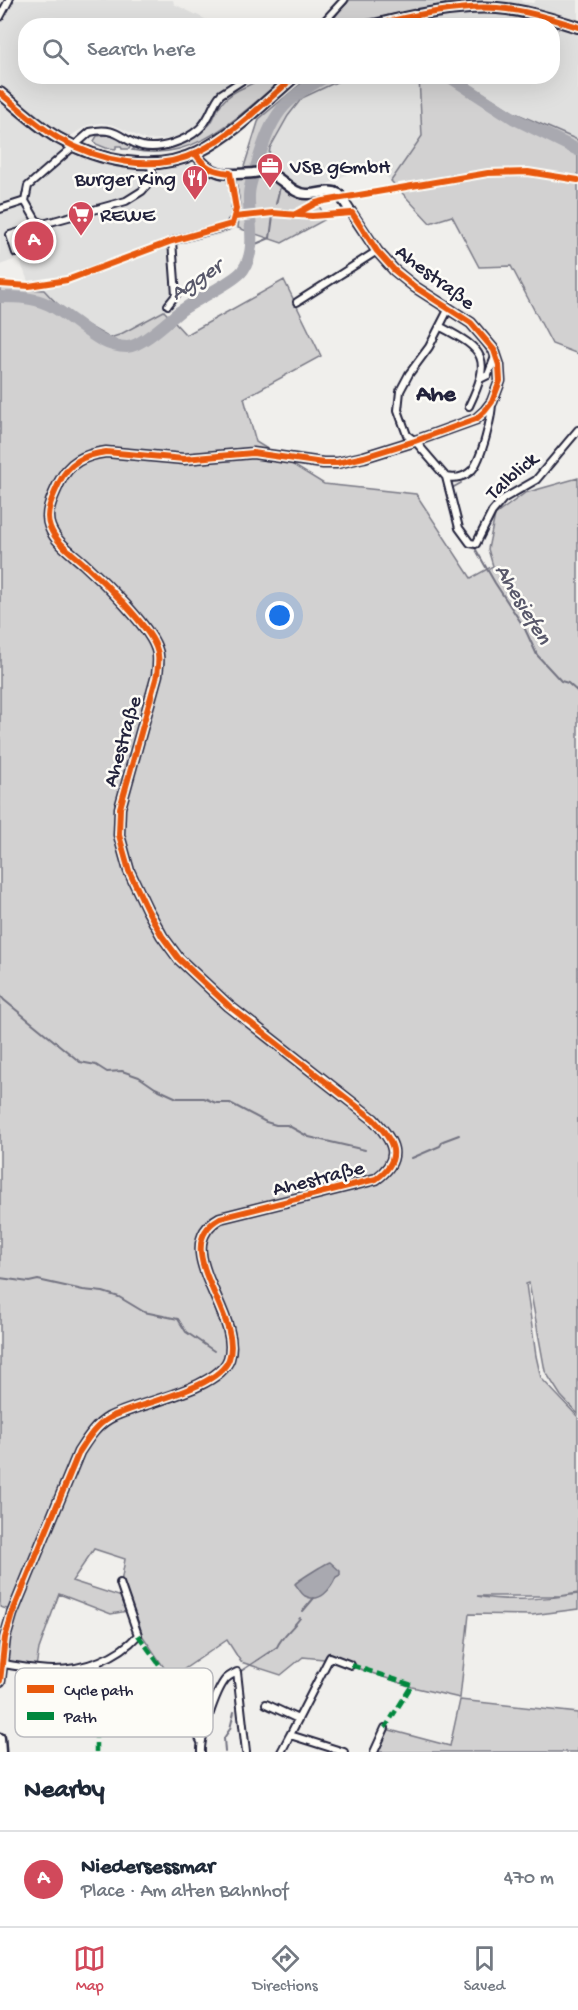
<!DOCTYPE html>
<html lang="en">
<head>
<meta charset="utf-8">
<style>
	body { margin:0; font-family:"Gochi Hand",sans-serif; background:#f6f6f7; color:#1f2937 }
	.you { position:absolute; left:280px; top:616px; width:21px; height:21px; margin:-15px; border:4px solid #fff; border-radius:50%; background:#1a73e8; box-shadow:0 0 0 9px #1a73e833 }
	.badge { display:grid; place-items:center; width:39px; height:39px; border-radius:50%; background:#d1495b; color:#fff; font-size:20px; font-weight:700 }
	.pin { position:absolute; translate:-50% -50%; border:3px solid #fff; box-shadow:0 2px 6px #0006 }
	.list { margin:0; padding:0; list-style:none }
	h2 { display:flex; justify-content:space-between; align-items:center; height:78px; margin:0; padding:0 24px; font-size:26px }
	h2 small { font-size:20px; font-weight:400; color:#747a83 }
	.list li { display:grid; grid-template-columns:39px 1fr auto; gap:18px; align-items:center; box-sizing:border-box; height:96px; padding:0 24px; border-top:2px solid #e0e1e3 }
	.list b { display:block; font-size:22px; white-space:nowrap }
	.list p { margin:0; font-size:20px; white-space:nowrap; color:#747a83 }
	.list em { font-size:20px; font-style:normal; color:#747a83 }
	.icon { flex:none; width:33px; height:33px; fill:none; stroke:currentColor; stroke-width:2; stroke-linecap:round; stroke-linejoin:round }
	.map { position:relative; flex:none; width:578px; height:1752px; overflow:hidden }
	.search { position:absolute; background:#fff; box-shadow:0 6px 24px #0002; left:18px; right:18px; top:18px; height:66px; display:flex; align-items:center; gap:15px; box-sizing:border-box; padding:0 21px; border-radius:24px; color:#747a83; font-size:22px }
	.sheet { height:174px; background:#fff }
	nav { display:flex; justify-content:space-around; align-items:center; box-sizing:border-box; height:84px; border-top:2px solid #e0e1e3; background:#fff; font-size:16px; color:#747a83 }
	nav a { display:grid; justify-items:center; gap:3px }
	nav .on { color:#d1495b }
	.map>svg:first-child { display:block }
	.built { fill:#e0e0df }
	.green { fill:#d2d1d1; stroke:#7a7a86; stroke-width:1.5 }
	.water { fill:#a9a9b0; stroke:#737381; stroke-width:1.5 }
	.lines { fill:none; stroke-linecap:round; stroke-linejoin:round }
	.stream { stroke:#737381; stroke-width:2 }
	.river { stroke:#a9a9b0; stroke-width:12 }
	.street-casing { stroke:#22223b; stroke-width:10 }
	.secondary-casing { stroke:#22223b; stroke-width:13 }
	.primary-casing { stroke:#22223b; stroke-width:14 }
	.street { stroke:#fdfcf7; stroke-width:6 }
	.secondary { stroke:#fdfcf7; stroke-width:8 }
	.primary { stroke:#fdfcf7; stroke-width:9 }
	.quiet { stroke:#00873e; stroke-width:4.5; stroke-dasharray:9 4.5; stroke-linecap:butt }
	.cycleway-casing { stroke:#fdfcf7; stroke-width:10 }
	.cycleway { stroke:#e8590c; stroke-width:6 }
	.labels { text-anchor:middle; stroke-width:5; stroke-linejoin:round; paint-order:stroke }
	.poi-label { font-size:21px; fill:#22223b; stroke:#fdfcf7; text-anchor:start }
	.street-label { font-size:21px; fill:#22223b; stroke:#fdfcf7 }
	.water-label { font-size:22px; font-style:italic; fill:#58586a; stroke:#fdfcf7 }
	.quarter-label { font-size:24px; font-weight:bold; fill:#22223b; stroke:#fdfcf7 }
	.key { fill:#fdfcf7; stroke:#bbbbbf; stroke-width:1.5 }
	.key-label { font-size:16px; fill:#22223b }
</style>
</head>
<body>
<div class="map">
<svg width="578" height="1752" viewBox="0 0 578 1752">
	<rect width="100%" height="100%" fill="#f0efec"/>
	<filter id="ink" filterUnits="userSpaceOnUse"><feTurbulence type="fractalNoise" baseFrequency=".0167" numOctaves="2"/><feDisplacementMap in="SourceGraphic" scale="12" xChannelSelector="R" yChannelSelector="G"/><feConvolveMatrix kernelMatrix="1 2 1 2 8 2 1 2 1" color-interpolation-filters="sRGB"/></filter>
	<g filter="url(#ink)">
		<path class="built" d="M3 0H173L174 4 211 22 227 24V26H26V76H230L234 83 215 93 200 125 183 135 167 139 146 140 114 125 101 123 88 125 56 145 96 162 125 168 139 169 191 165 200 173 235 178 240 210 238 228 220 235 176 243 178 296 170 307 164 311 119 335 110 338 72 317 58 306 44 290 29 284 19 258 0 265V7Z
			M447 0H521L522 2 533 3 536 0H578V140L513 112 458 77 552 76V26H352L360 21 445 4Z
			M347 77H419L422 136 391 181 370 163 322 187 300 189 267 168 270 149 288 116 302 98Z"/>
		<path class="green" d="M350 0H447L445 4 360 21 352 25H330L339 11Z
			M263 77H285C240 114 196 164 132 150L135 147C162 155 191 145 210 124 215 118 216 110 221 104 232 89 250 87 263 77Z
			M309 77H347L302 98 288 116 270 148 267 168 243 170 259 119Z
			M419 77H458L513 112 578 140V354L552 344 511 266 479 267 452 216 430 223 391 181 422 136Z
			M107 135 119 138 131 145 129 149H122L121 146H116V149L106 148 96 144 94 141 97 136Z
			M264 176 299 197 316 200 326 219 282 243 238 228 240 210 235 178Z
			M284 280 321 356 244 398 256 442 324 484 416 494 471 578 493 566 488 549 495 515 525 493 578 478V1414L561 1396 545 1371 529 1283 526 1284 536 1356 541 1378 578 1417V1593L561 1596H477C507 1602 548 1599 578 1594V1609L532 1615 469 1614 460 1698 412 1687 334 1660 303 1657 281 1675 241 1662 227 1640 171 1678 142 1635 139 1623 121 1583 125 1559 94 1549 72 1581 122 1597 128 1611 111 1614 59 1594 39 1649 36 1667 3 1662 17 1612 0 1607V288L44 290C64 313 83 323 110 338L119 335 164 311 186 335Z
			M460 1700 578 1713V1752H377L386 1729 450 1746Z"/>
		<path class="water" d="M330 1562 340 1571V1575L336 1577C331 1589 320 1604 305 1596 301 1594 298 1587 295 1584 297 1581 326 1563 330 1562Z"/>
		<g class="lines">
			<path class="stream" d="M276 204 280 187 283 185
				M363 221 370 232
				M373 237 377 243
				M251 246 270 238 273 216
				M384 253 395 263
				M450 316 468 327 475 334
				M482 343 488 353
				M452 490V488L461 483
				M466 542 475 548 495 583 524 627 537 655 561 681 568 683 578 692
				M0 995 4 1000 80 1062 96 1065 107 1072 122 1071 139 1077 155 1088 177 1098H204L216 1103H230L266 1122 276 1125H287L309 1137 365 1150
				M412 1158 440 1146 443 1141 459 1135
				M0 1278 29 1282 38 1280 83 1290 103 1292 119 1297 144 1312 178 1319 186 1332 214 1351
				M303 1611 314 1598
				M241 1671 277 1647C281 1637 293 1628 300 1618
				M225 1752 224 1738 230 1729 234 1712"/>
			<path class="river" d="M448 76 513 118 578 150
				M0 297C17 297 33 297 49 305 76 318 96 347 127 347 141 347 168 321 179 312 193 301 236 281 243 270 258 248 248 220 249 195 249 185 254 174 257 164 272 115 281 100 328 76"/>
			<g class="street-casing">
				<path id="street" d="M0 17 9 0
					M320 26 344 0
					M25 201 28 186 90 132C118 126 120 140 142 146 160 150 186 141 199 129 211 119 212 103 221 94L249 76
					M25 201 36 220 43 224 126 201 142 191 148 184 152 177 151 163
					M0 209 25 201
					M16 253 10 235 37 227 40 222
					M297 302 377 251
					M168 305 176 295 172 241 227 226C243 217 232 189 230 173
					M449 308 429 347 409 374 400 391 398 410 407 435 415 441 446 477 459 528 470 543 476 544 492 512 503 499 536 480 578 430
					M441 327C485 350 492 358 469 406
					M480 379 488 375 496 354
					M446 477C455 479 465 477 472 470 482 458 492 417 492 402
					M2 1664C18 1666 37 1670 53 1670 84 1670 118 1658 138 1635L120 1583
					M173 1684 201 1742
					M266 1704 298 1719
					M96 1731 98 1662
					M290 1735 330 1657 351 1665
					M201 1752C200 1738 216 1691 225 1680 227 1677 233 1674 237 1672L246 1752
					M281 1752 290 1735 344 1752
					M374 1752 385 1728"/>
			</g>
			<g class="secondary-casing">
				<path id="secondary" d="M0 1681 5 1638 12 1614 79 1452C87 1440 95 1426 109 1418 136 1403 218 1390 229 1359 244 1315 166 1248 220 1218L376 1179C405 1158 393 1140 373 1119L229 1006 179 959 162 936 147 909 129 871 119 835 120 808 157 675C158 665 160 656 156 647 148 625 103 581 84 564 72 553 56 543 50 527 44 513 53 496 59 483 69 462 84 455 106 452L184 459 253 453 323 463H337L364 457 415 441 476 419 485 411 492 402 500 381 499 365 494 350 471 323 415 287 394 270 377 251 339 194C329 188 319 195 307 194 293 194 284 180 271 174 266 171 259 172 253 173 227 175 211 177 195 153
					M0 1738 1 1752"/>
			</g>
			<g class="primary-casing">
				<path id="primary" d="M372 26C407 16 461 5 497 8 524 10 552 19 578 27
					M0 93C19 108 37 126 58 138 98 161 154 174 198 152 234 134 264 103 295 76"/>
			</g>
			<use href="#street" class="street"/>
			<use href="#secondary" class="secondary"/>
			<use href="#primary" class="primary"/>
			<path class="quiet" d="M138 1635 173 1684
				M351 1665 412 1685 385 1728
				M96 1752V1731"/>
			<g class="cycleway-casing">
				<path id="cycleway" d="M372 26C407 16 461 5 497 8 524 10 552 19 578 27
					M0 93C19 108 37 126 58 138 98 161 154 174 198 152 234 134 264 103 295 76
					M294 215 316 203 324 201 488 173 528 172 578 180
					M0 284 29 286 67 280 172 241 232 224 236 209 230 173C212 171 205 168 195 153
					M0 1681 5 1638 12 1614 79 1452C87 1440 95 1426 109 1418 136 1403 218 1390 229 1359 244 1315 166 1248 220 1218L376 1179C405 1158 393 1140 373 1119L229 1006 179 959 162 936 147 909 129 871 119 835 120 808 157 675C158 665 160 656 156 647 148 625 103 581 84 564 72 553 56 543 50 527 44 513 53 496 59 483 69 462 84 455 106 452L184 459 253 453 323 463H337L364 457 415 441 476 419 485 411 492 402 500 381 499 365 494 350 471 323 415 287 394 270 377 251 352 213 312 216 273 213 235 217"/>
			</g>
			<use href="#cycleway" class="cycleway"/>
		</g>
	</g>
	<defs>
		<g id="office-pin" transform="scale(1.35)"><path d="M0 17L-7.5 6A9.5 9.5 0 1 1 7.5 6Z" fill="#d1495b" stroke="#fdfcf7"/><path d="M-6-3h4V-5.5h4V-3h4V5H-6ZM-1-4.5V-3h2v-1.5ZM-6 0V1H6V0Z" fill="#fff"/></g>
		<g id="restaurant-pin" transform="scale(1.35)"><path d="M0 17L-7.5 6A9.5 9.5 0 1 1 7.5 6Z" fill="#d1495b" stroke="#fdfcf7"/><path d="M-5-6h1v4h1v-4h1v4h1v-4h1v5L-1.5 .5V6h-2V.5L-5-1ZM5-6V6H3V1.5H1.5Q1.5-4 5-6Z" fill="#fff"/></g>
		<g id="supermarket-pin" transform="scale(1.35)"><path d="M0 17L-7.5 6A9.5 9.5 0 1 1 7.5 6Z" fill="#d1495b" stroke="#fdfcf7"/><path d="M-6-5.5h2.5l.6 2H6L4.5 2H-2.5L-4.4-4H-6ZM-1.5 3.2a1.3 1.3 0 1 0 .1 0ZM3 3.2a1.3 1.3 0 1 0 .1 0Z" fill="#fff"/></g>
	</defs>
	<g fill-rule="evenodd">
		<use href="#office-pin" x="270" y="166"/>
		<use href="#restaurant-pin" x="195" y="178"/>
		<use href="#supermarket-pin" x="81" y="214"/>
	</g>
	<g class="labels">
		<g class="poi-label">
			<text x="290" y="173">VSB gGmbH</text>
			<text x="176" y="185" text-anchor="end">Burger King</text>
			<text x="100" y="221">REWE</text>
		</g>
		<g class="street-label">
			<text transform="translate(436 276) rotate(37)" y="7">Ahestraße</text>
			<text transform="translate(511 475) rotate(-41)" y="7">Talblick</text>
			<text transform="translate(121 741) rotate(-74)" y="7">Ahestraße</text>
			<text transform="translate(318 1177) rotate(-14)" y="7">Ahestraße</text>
		</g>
		<g class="water-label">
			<text transform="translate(195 278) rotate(-33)" y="8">Agger</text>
			<text transform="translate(525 603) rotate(59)" y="8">Ahesiefen</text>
		</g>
		<g class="quarter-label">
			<text x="436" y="400">Ahe</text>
		</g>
	</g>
	<rect x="15" y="1668" width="198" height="69" rx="9" class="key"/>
	<rect x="27" y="1685" width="27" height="8" fill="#e8590c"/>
	<rect x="27" y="1712" width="27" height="8" fill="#00873e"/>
	<g class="key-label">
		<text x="64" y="1695">Cycle path</text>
		<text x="64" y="1722">Path</text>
	</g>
</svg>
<div class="you"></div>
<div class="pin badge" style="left:34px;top:241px">A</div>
<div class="search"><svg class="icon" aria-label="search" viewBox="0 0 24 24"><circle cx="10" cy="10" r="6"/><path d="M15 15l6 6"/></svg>Search here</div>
</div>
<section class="sheet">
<h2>Nearby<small></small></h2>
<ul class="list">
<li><span class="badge">A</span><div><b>Niedersessmar</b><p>Place · Am alten Bahnhof</p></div><em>470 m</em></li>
</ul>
</section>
<nav>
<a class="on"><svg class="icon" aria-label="map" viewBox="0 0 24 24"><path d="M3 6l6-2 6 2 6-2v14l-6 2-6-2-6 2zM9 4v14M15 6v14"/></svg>Map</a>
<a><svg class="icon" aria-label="directions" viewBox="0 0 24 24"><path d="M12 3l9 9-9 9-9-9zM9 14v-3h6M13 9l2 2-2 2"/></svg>Directions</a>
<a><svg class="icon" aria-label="saved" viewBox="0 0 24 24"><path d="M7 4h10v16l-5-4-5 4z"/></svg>Saved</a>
</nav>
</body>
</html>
